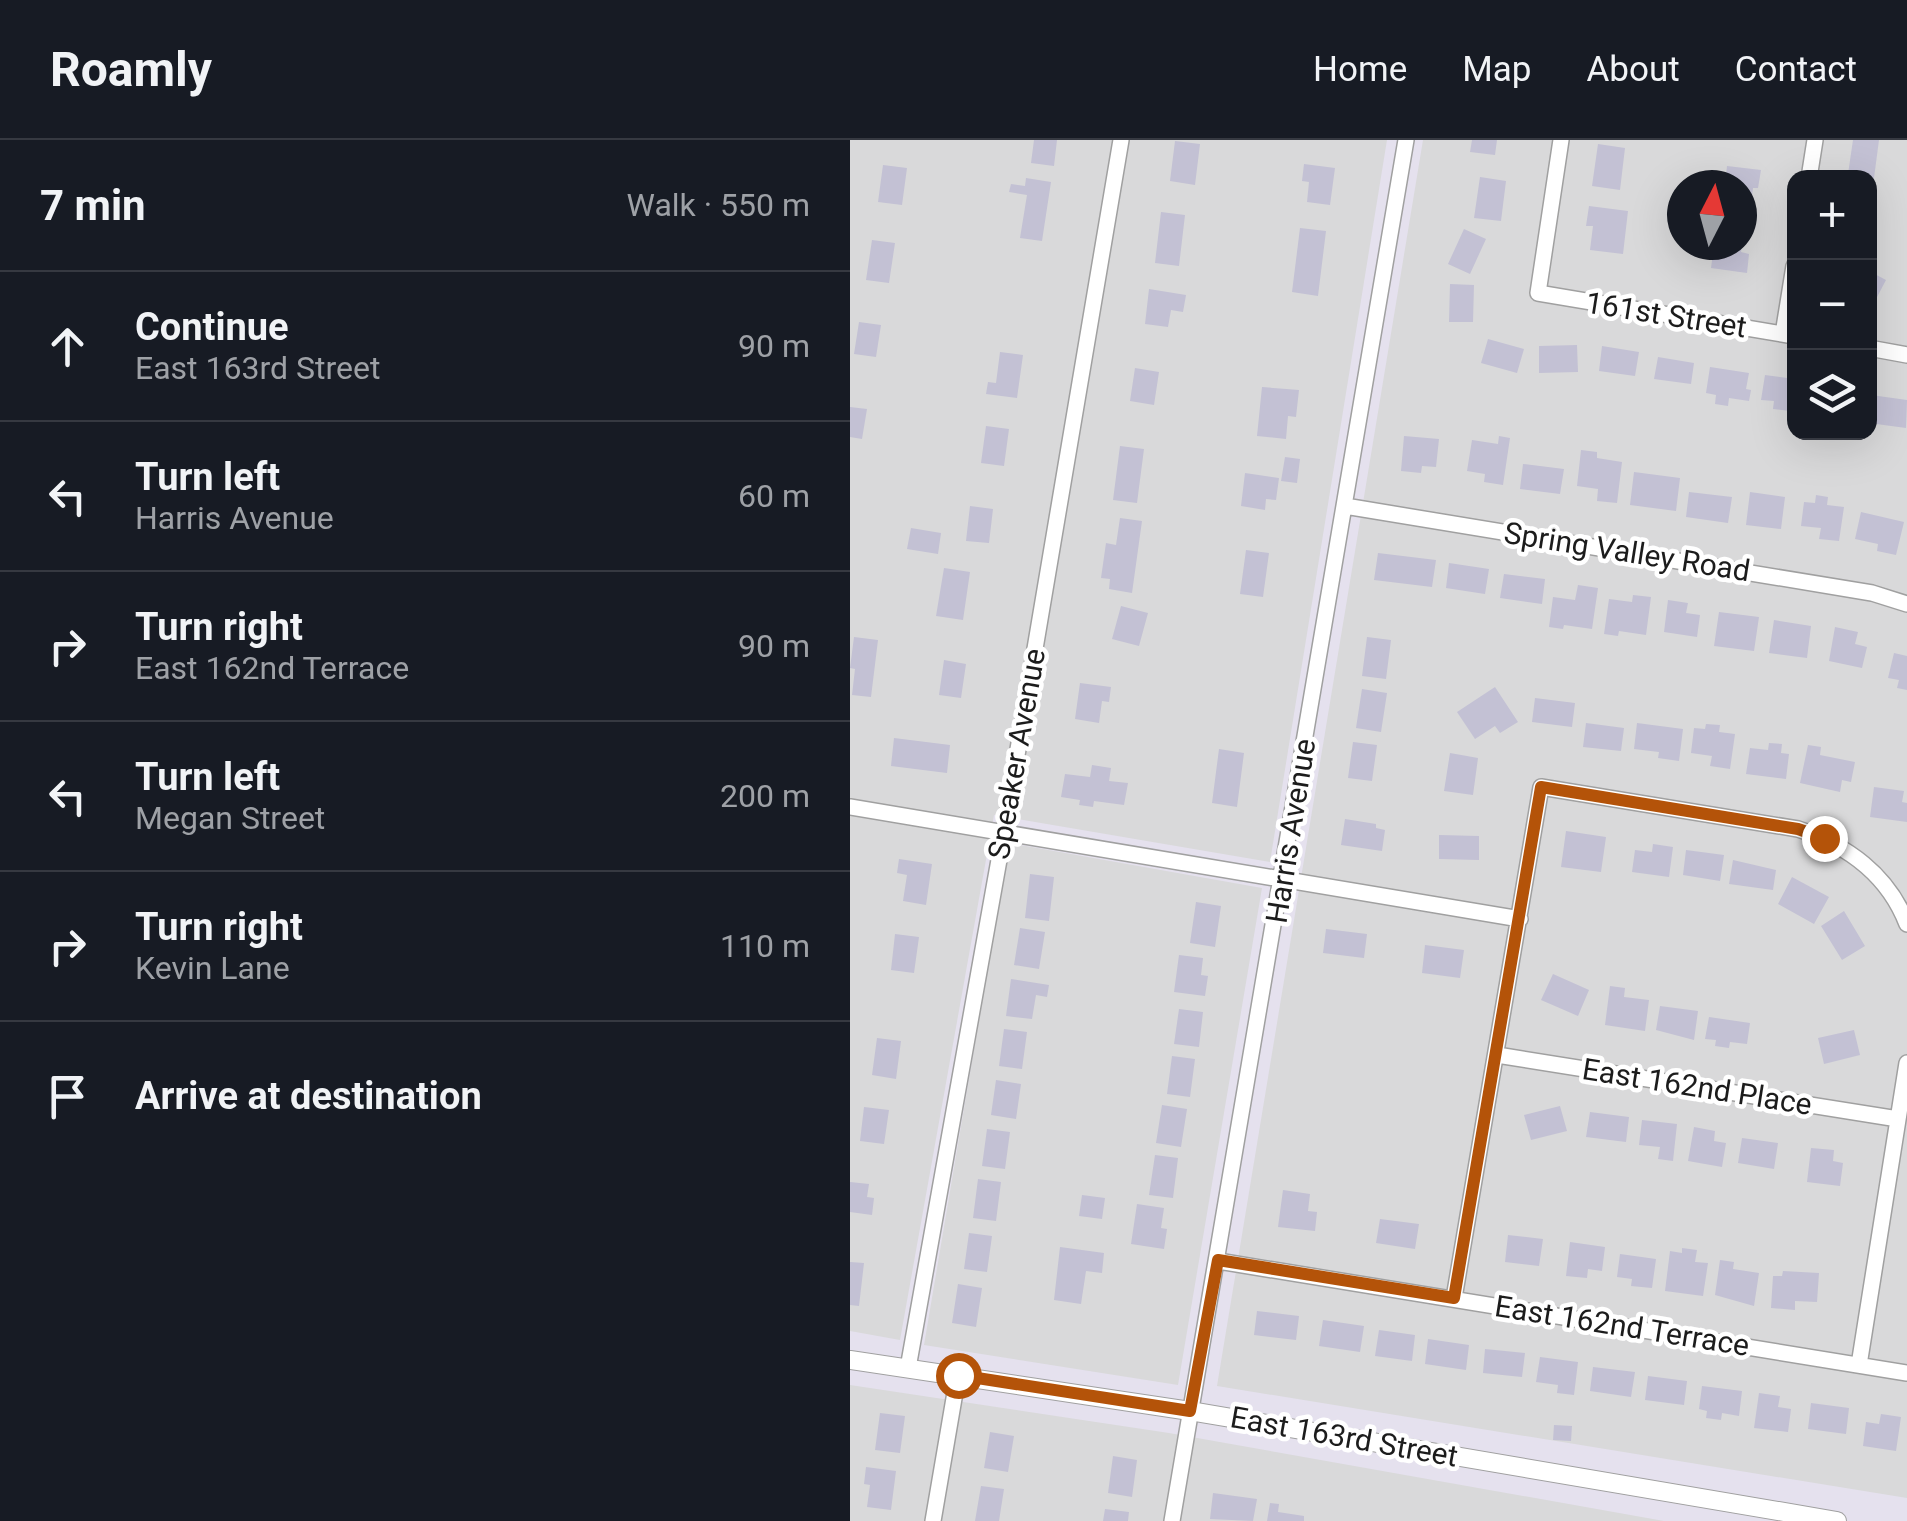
<!DOCTYPE html>
<html lang="en">
<head>
<meta charset="utf-8">
<style>
	body { margin:0; font-family:Roboto,sans-serif; background:#242831; color:#f1f3f6 }
	.controls { position:absolute; right:30px; top:30px; display:grid; overflow:hidden; border-radius:20px; box-shadow:0 10px 40px #0002 }
	.controls button { width:90px; height:90px; display:grid; place-items:center; padding:0; border:0; border-bottom:2px solid #363941; background:#171b24; color:#f1f3f6; font:50px sans-serif }
	.compass { position:absolute; left:817px; top:30px; width:90px; height:90px; border-radius:50%; background:#171b24; box-shadow:0 10px 40px #0002; rotate:6deg }
	.stop { position:absolute; width:30px; height:30px; margin:-22px; border:8px solid #b45309; border-radius:50%; background:#fff }
	.stop.end { background:#b45309; border-color:#fff; box-shadow:0 2px 10px #0008 }
	.list { margin:0; padding:0; list-style:none }
	h2 { display:flex; justify-content:space-between; align-items:center; height:130px; margin:0; padding:0 40px; font-size:42px }
	h2 small { font-size:32px; font-weight:400; color:#9ea1a6 }
	.list li { display:grid; grid-template-columns:65px 1fr auto; gap:30px; align-items:center; box-sizing:border-box; height:150px; padding:0 40px; border-top:2px solid #363941 }
	.list b { display:block; font-size:38px; white-space:nowrap }
	.list p { margin:0; font-size:32px; white-space:nowrap; color:#9ea1a6 }
	.list em { font-size:32px; font-style:normal; color:#9ea1a6 }
	.icon { flex:none; width:55px; height:55px; fill:none; stroke:currentColor; stroke-width:2; stroke-linecap:round; stroke-linejoin:round }
	.map { position:relative; flex:none; width:1057px; height:1381px; overflow:hidden }
	header { display:flex; align-items:center; gap:60px; box-sizing:border-box; height:140px; padding:0 50px; background:#171b24; border-bottom:2px solid #363941 }
	header strong { font-size:48px }
	nav { display:flex; gap:55px; margin-inline-start:auto; font-size:35px }
	main { display:flex }
	aside { flex:1; background:#171b24 }
	.map>svg:first-child { display:block }
	.residential { fill:#d9d9da; fill-rule:evenodd }
	.building { fill:#c3c1d4 }
	.lines { fill:none; stroke-linecap:round; stroke-linejoin:round }
	.minor-casing { stroke:#a0a0a0; stroke-width:18 }
	.tertiary-casing { stroke:#a0a0a0; stroke-width:20 }
	.minor { stroke:#fff; stroke-width:15 }
	.tertiary { stroke:#fff; stroke-width:18 }
	.route { stroke:#b45309; stroke-width:12 }
	.labels { text-anchor:middle; stroke-width:9; stroke-linejoin:round; paint-order:stroke }
	.street-label { font-size:30px; fill:#1c1c1c; stroke:#fff }
</style>
</head>
<body>
<header>
<strong>Roamly</strong>
<nav><a>Home</a><a>Map</a><a>About</a><a>Contact</a></nav>
</header>
<main>
<aside>
<h2>7 min<small>Walk · 550 m</small></h2>
<ul class="list">
<li><svg class="icon" aria-label="ahead" viewBox="0 0 24 24"><path d="M12 20V5M6 11l6-6 6 6"/></svg><div><b>Continue</b><p>East 163rd Street</p></div><em>90 m</em></li>
<li><svg class="icon" aria-label="left" viewBox="0 0 24 24"><path d="M17 20v-9H6M10 6l-5 5 5 5"/></svg><div><b>Turn left</b><p>Harris Avenue</p></div><em>60 m</em></li>
<li><svg class="icon" aria-label="right" viewBox="0 0 24 24"><path d="M7 20v-9h11M14 6l5 5-5 5"/></svg><div><b>Turn right</b><p>East 162nd Terrace</p></div><em>90 m</em></li>
<li><svg class="icon" aria-label="left" viewBox="0 0 24 24"><path d="M17 20v-9H6M10 6l-5 5 5 5"/></svg><div><b>Turn left</b><p>Megan Street</p></div><em>200 m</em></li>
<li><svg class="icon" aria-label="right" viewBox="0 0 24 24"><path d="M7 20v-9h11M14 6l5 5-5 5"/></svg><div><b>Turn right</b><p>Kevin Lane</p></div><em>110 m</em></li>
<li><svg class="icon" aria-label="arrive" viewBox="0 0 24 24"><path d="M6 21V4h12l-3 4 3 4H6"/></svg><div><b>Arrive at destination</b></div></li>
</ul>
</aside>
<div class="map">
<svg width="1057" height="1381" viewBox="0 0 1057 1381">
	<rect width="100%" height="100%" fill="#e5e1ee"/>
	<path class="residential" d="M0 0H537L420 722 144 675 50 1200 0 1191Z
		M573 0H1057V1358L367 1246ZM944 38H1019V292H944ZM832 45H892V105H832Z
		M159 703 412 748 328 1245 74 1205Z
		M0 1245 319 1293 814 1381H0Z"/>
	<path class="building" d="M184 0H207L204 26 181 23Z
		M622 0H647L645 15 620 12Z
		M1003 0H1029L1024 38 998 34Z
		M325 1 350 4 345 45 320 41Z
		M748 4 775 8 770 50 742 46Z
		M454 24 485 28 480 65 457 62 459 42 452 41Z
		M33 25 57 28 52 65 28 62Z
		M877 26 911 30 908 48H903L900 72 892 71V45H875Z
		M630 37 656 41 651 81 624 78Z
		M176 38 201 42 192 101 170 98 177 55 159 52 161 44 175 46Z
		M739 66 778 71 773 114 740 110 743 86H736Z
		M311 72 335 75 329 126 305 123Z
		M450 88 476 91 468 156 442 152Z
		M614 89 636 99 620 134 598 124Z
		M22 100 45 103 39 143 16 140Z
		M864 105H892L891 112 899 114 897 133 861 128Z
		M1019 131 1036 140 1025 161 1019 159Z
		M600 144 624 145 623 182H599Z
		M299 149 336 155 333 172 321 170 318 187 295 184Z
		M9 182 31 185 26 217 4 214Z
		M638 199 674 209 667 233 631 223Z
		M727 205 728 232 689 233V206Z
		M752 206 789 212 785 236 749 231Z
		M150 212 173 215 167 258 136 254 138 242 146 243Z
		M808 217 844 223 841 244 804 239Z
		M860 227 899 233 896 249 901 250 899 261 879 258 878 266 865 264 866 255 856 253Z
		M285 228 309 232 304 265 280 261Z
		M915 235 944 239V265H941L940 271 923 269 924 261 911 260Z
		M412 247 449 250 446 277 438 276 436 299 407 296Z
		M1021 255 1057 260 1056 288 1019 283Z
		M0 267 17 269 12 299 0 297Z
		M136 286 159 289 154 326 131 323Z
		M554 296 589 299 586 327 572 326 571 333 551 331Z
		M649 296 660 298 653 345 634 342 635 334 617 331 622 300 648 304Z
		M270 306 294 309 287 363 263 360Z
		M731 310 747 312V318L772 322 767 363 747 361 748 349 727 346Z
		M435 317 450 319 447 343 431 341Z
		M673 324 714 329 710 354 670 349Z
		M784 332 830 338 826 371 780 365Z
		M395 333 429 338 426 360 416 359 415 370 391 366Z
		M839 352 882 357 878 383 836 377Z
		M900 352 935 357 931 389 896 385Z
		M966 355 978 357 977 365 994 367 989 401 969 399 971 388 951 386 954 362 965 363Z
		M120 366 143 369 139 403 116 401Z
		M1011 372 1054 382 1046 415 1027 411 1028 404 1005 399Z
		M270 378 292 381 282 453 259 449 260 439 251 438 256 403 266 405Z
		M61 388 91 393 88 414 57 409Z
		M396 410 419 413 413 457 390 454Z
		M528 413 586 420 582 447 524 440Z
		M599 423 639 429 635 454 596 448Z
		M94 428 120 432 113 480 86 476Z
		M654 434 695 439 692 464 650 458Z
		M728 445 748 448 742 489 714 485 713 489 699 487 703 457 725 460Z
		M783 455 801 457 796 495 769 491 768 496 754 494 759 459 782 462Z
		M818 460 838 463 836 473 850 475 847 497 814 492Z
		M271 466 298 473 289 506 262 499Z
		M869 472 909 477 904 511 864 506Z
		M924 480 961 486 957 518 919 513Z
		M985 487 1008 492 1005 504 1017 507 1012 528 979 521Z
		M4 497 28 500 21 557 2 555 5 529 0 528Z
		M517 497 541 500 536 539 512 536Z
		M1044 513 1057 516V550L1047 548 1049 540 1038 538Z
		M94 520 116 524 111 558 89 555Z
		M230 543 261 547 259 562 252 561 249 583 225 579Z
		M645 547 668 582 650 593 645 586 625 599 607 572Z
		M512 549 537 553 531 592 506 588Z
		M685 558 725 563 722 587 682 582Z
		M736 583 774 588 771 611 733 607Z
		M787 583 833 589 829 621 808 618 809 612 784 609Z
		M856 584 870 585 869 592 885 594 880 629 860 626 862 616 841 613 844 588 855 589Z
		M44 598 100 605 97 633 41 626Z
		M503 602 527 605 522 641 498 638Z
		M919 603 932 604 931 613 939 614 936 639 896 634 900 608 918 610Z
		M958 605 971 607 970 615 1005 622 1001 642 992 640 990 652 950 643Z
		M369 609 394 613 387 667 362 663Z
		M600 613 628 618 623 655 594 651Z
		M242 625 261 628 259 641 278 643 274 665 244 661 243 667 229 665 230 660 211 657 215 634 240 637Z
		M1024 647 1054 651 1052 662 1057 663V682L1020 677Z
		M495 679 526 684V688L535 690 532 711 491 705Z
		M716 691 756 697 751 732 711 727Z
		M589 695 629 696V720L589 719Z
		M803 704 823 707 819 737 782 732 785 710 802 712Z
		M836 710 874 715 870 741 833 735Z
		M49 719 82 724 76 765 53 761 57 735 47 733Z
		M883 720 926 730 923 750 879 744Z
		M180 734 204 737 199 781 175 778Z
		M942 737 979 757 964 784 928 764Z
		M346 762 371 766 365 807 340 803Z
		M994 771 1015 806 992 820 971 786Z
		M170 788 195 792 189 829 164 825Z
		M476 789 517 794 514 818 473 813Z
		M45 794 69 797 64 833 41 830Z
		M575 805 614 810 610 838 572 833Z
		M329 815 353 818 351 835 358 836 355 856 324 852Z
		M703 834 739 850 728 876 691 860Z
		M161 839 199 845 197 857 186 855 182 879 156 876Z
		M760 846 775 848 774 857 799 860 795 891 755 885Z
		M810 866 848 871 844 900 806 890Z
		M329 869 353 872 349 907 324 904Z
		M859 877 900 883 897 904 880 902 879 908 865 906 866 900 855 899Z
		M154 889 177 892 172 929 149 926Z
		M1004 890 1010 915 974 924 968 898Z
		M27 898 51 901 46 939 22 935Z
		M322 916 345 919 340 957 317 954Z
		M146 940 171 944 166 979 141 975Z
		M312 965 337 969 331 1007 306 1003Z
		M710 966 717 991 681 1000 674 975Z
		M14 967 39 970 34 1004 10 1001Z
		M740 972 779 977 776 1002 736 997Z
		M792 980 827 984 823 1021 808 1019 810 1007 789 1005Z
		M844 987 865 991 864 1001 876 1003 872 1027 838 1021Z
		M137 989 160 992 155 1029 132 1026Z
		M892 998 928 1003 924 1029 888 1023Z
		M961 1008 984 1010 983 1021 993 1023 990 1046 957 1042Z
		M305 1015 328 1018 323 1058 299 1055Z
		M128 1039 151 1042 146 1081 123 1078Z
		M0 1042 19 1044 17 1057 24 1058 22 1075 0 1072Z
		M433 1050 460 1054 458 1071 467 1072 465 1091 428 1087Z
		M232 1055 255 1058 252 1079 229 1076Z
		M287 1064 314 1068 311 1088 317 1089 314 1109 281 1104Z
		M530 1079 569 1084 565 1109 526 1103Z
		M119 1093 142 1096 137 1132 114 1129Z
		M658 1095 693 1099 689 1126 655 1122Z
		M720 1102 755 1107 752 1131 738 1129 737 1138 716 1136Z
		M210 1107 254 1113 252 1133 236 1131 231 1164 204 1160Z
		M832 1108 847 1110 845 1122 858 1123 853 1156 815 1151 820 1111 832 1113Z
		M770 1114 806 1119 802 1148 781 1146 782 1139 767 1137Z
		M870 1120 884 1122 883 1129 909 1133 904 1166 865 1155Z
		M0 1122 14 1123 9 1166 0 1165Z
		M933 1131 969 1133 967 1162 945 1161V1170L921 1168 923 1136H932Z
		M108 1144 132 1148 126 1187 102 1183Z
		M407 1171 449 1176 446 1200 404 1195Z
		M473 1180 514 1186 510 1212 469 1206Z
		M529 1190 565 1195 562 1221 525 1216Z
		M578 1199 619 1205 616 1230 575 1224Z
		M635 1209 675 1213 672 1237 633 1233Z
		M690 1217 728 1222 724 1255 707 1253 708 1245 686 1242Z
		M743 1227 785 1232 781 1257 740 1251Z
		M798 1236 837 1241 834 1265 795 1260Z
		M852 1246 892 1251 889 1276 872 1273 871 1280 856 1278 857 1271 849 1269Z
		M909 1253 930 1256 928 1267 941 1269 938 1292 904 1288Z
		M961 1263 999 1268 996 1294 958 1289Z
		M30 1273 55 1276 50 1313 25 1310Z
		M1031 1274 1051 1277 1046 1311 1013 1306 1016 1282 1029 1284Z
		M704 1285 722 1286 721 1301 703 1300Z
		M140 1292 164 1296 158 1332 134 1328Z
		M263 1316 287 1320 282 1357 258 1353Z
		M16 1327 46 1331 41 1370 17 1367 20 1345 14 1344Z
		M131 1346 154 1349 149 1381H125Z
		M363 1353 407 1359 403 1381 360 1379Z
		M420 1363 429 1364 428 1372 454 1376V1381H417Z
		M255 1369 279 1372 278 1381H253Z"/>
	<g class="lines">
		<g class="minor-casing">
			<path id="minor" d="M711 0 688 153 944 196
				M959 38 965 0
				M933 194 944 126
				M1019 208 1057 215
				M495 366 1022 453 1057 464
				M0 667 670 779
				M647 915 1048 979
				M368 1121 1057 1233
				M604 1158 691 647 948 689C997 705 1038 735 1057 784
				M1009 1225 1057 923
				M58 1228 154 692 271 0
				M83 1381 108 1235
				M322 1381 556 0"/>
		</g>
		<g class="tertiary-casing">
			<path id="tertiary" d="M0 1220 340 1271 987 1381"/>
		</g>
		<use href="#minor" class="minor"/>
		<use href="#tertiary" class="tertiary"/>
	</g>
	<g class="lines">
		<path class="route" d="M108 1235 340 1271 368 1120 604 1158 691 647 948 689 974 698"/>
	</g>
	<g class="labels">
		<g class="street-label">
			<text transform="translate(816 175) rotate(9)" y="10">161st Street</text>
			<text transform="translate(777 412) rotate(9)" y="10">Spring Valley Road</text>
			<text transform="translate(167 614) rotate(-80)" y="10">Speaker Avenue</text>
			<text transform="translate(441 691) rotate(-81)" y="10">Harris Avenue</text>
			<text transform="translate(847 947) rotate(9)" y="10">East 162nd Place</text>
			<text transform="translate(772 1186) rotate(9)" y="10">East 162nd Terrace</text>
			<text transform="translate(494 1297) rotate(10)" y="10">East 163rd Street</text>
		</g>
	</g>
</svg>
<div class="controls">
<button>+</button>
<button>−</button>
<button><svg class="icon" aria-label="layers" viewBox="0 0 24 24"><path d="M12 4l9 5-9 5-9-5zM3 14l9 5 9-5"/></svg></button>
</div>
<svg class="compass" viewBox="-18 -18 36 36"><path d="M0-13l5 13h-10z" fill="#e53935"/><path d="M0 13l5-13h-10z" fill="#9ea1a6"/></svg>
<div class="stop" style="left:108px;top:1235px"></div>
<div class="stop end" style="left:974px;top:698px"></div>
</div>
</main>
</body>
</html>
